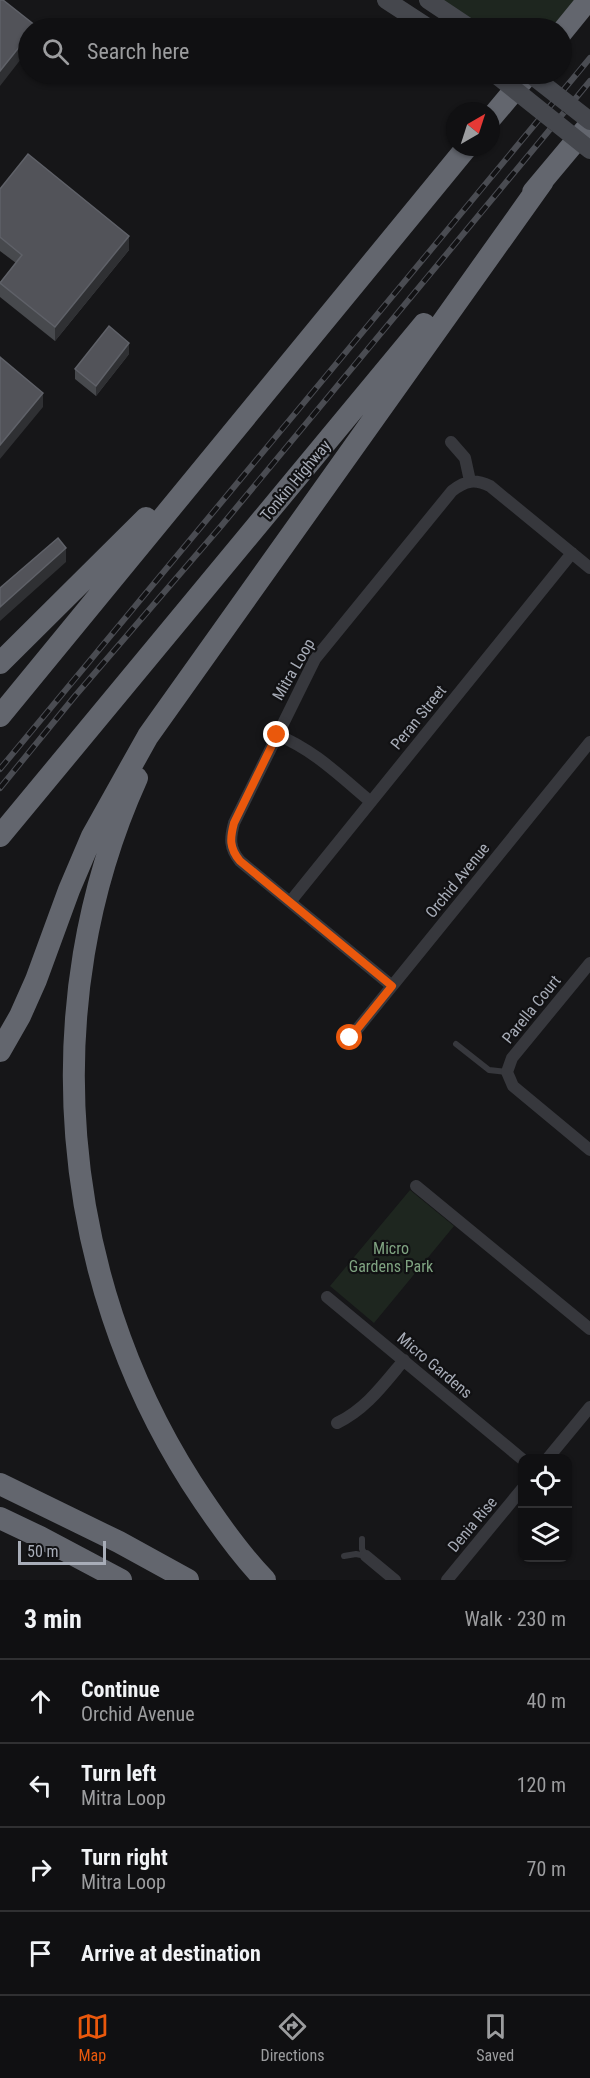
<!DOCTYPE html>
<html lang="en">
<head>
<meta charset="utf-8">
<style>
	body { margin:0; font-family:"Roboto Condensed",sans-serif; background:#1e1e20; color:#f1f3f6 }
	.controls { position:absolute; right:18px; bottom:18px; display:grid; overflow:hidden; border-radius:12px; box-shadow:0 2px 4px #0004 }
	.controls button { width:54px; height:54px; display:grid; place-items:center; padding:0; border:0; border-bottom:2px solid #303032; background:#101012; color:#f1f3f6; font:30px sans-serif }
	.compass { position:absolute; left:446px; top:102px; width:54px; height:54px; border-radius:50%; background:#101012; box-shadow:0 2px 4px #0004; rotate:39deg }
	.scale { position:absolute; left:18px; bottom:15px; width:88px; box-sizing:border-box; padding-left:6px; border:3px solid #a8adb8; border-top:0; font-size:16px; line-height:21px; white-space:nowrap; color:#a8adb8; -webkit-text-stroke:4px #111113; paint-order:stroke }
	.stop { position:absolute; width:18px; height:18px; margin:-14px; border:4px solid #ea580c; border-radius:50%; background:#fff }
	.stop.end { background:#ea580c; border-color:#fff; box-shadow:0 2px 6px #0008 }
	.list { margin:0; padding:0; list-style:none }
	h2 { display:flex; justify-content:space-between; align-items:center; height:78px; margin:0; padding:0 24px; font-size:26px }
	h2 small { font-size:20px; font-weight:400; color:#9c9d9f }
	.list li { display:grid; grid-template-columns:39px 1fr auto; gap:18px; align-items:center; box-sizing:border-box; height:84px; padding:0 24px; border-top:2px solid #303032 }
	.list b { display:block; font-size:22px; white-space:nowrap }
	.list p { margin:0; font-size:20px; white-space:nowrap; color:#9c9d9f }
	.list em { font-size:20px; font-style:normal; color:#9c9d9f }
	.icon { flex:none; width:33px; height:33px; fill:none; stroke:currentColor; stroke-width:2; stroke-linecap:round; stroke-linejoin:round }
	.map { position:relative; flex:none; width:590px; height:1580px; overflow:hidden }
	.search { position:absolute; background:#101012; box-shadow:0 2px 4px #0004; left:18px; right:18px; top:18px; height:66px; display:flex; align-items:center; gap:15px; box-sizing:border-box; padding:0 21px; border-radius:33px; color:#9c9d9f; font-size:22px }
	.sheet { height:414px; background:#101012 }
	nav { display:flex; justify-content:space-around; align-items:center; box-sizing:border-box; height:84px; border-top:2px solid #303032; background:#101012; font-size:16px; color:#9c9d9f }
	nav a { display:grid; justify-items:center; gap:3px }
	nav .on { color:#ea580c }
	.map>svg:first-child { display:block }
	.green { fill:#1e261f }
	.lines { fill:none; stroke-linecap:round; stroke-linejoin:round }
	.service { stroke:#37383d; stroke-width:6 }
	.minor { stroke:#37383d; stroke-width:12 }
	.secondary { stroke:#45474d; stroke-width:18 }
	.motorway { stroke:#63666e; stroke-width:22 }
	.rail-casing { stroke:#4a4c52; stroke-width:6 }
	.rail { stroke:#111113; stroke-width:4; stroke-dasharray:11; stroke-linecap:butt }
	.secondary-bridge { stroke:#45474d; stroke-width:18 }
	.wall { fill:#47494d }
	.shaded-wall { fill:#2f3033 }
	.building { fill:#525359; stroke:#5f6168; stroke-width:1.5 }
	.route { stroke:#ea580c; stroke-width:8 }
	.labels { text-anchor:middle; stroke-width:4.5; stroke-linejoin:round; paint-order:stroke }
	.street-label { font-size:16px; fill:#a8adb8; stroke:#111113 }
	.park-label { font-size:16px; fill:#7fa381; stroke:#111113 }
</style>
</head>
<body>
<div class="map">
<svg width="590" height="1580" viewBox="0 0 590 1580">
	<rect width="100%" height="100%" fill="#161618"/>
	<path class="green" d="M428 0H587L562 28H470Z
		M410 1190 454 1226 374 1323 330 1286Z"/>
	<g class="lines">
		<path class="service" d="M456 1044 489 1070 507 1072
			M362 1539V1549L366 1556
			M344 1556 356 1554 366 1556"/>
		<path class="minor" d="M451 442 465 458 470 481
			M277 735C313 749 341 777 371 802
			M290 902 572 553
			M590 963 512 1058 507 1072 513 1086 519 1091 590 1150
			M392 986 240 861C229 848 230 838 234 823L315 659 452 491C466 480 475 479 490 486L590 568
			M350 1038 590 742
			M416 1186 590 1329
			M327 1297 522 1459
			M337 1423C366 1409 383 1385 404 1360
			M548 1458 590 1407
			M366 1556 395 1580
			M447 1580 522 1489"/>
		<path class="secondary" d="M386 0 429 28
			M428 0 470 28"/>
		<path class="motorway" d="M562 32 588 0
			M491 118 528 74
			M533 192 590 124
			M0 663 146 518
			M0 716 467 147
			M137 778C35 1003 59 1275 191 1482 213 1516 237 1551 265 1580
			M0 836 424 324
			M0 1051 20 1016 36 980 69 890 92 836 148 736 543 181
			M0 1484 119 1542 188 1580
			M0 1518 40 1537 121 1580"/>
		<g class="rail-casing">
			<path id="rail" d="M0 769 590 58
				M0 788 75 696 222 525 590 81"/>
		</g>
		<use href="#rail" class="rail"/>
		<path class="secondary-bridge" d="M495 74 590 150
			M530 74 590 121"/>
	</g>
	<path class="wall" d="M0 189 129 250 55 341 0 297V282L16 263 0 251Z
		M129 354 96 396 75 379V369Z"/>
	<path class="shaded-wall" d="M28 36V50L0 86V71Z
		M129 236V250L55 341V327Z
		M129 343V354L96 396V386Z
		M43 393V407L0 459V445Z
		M66 548V562L0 621V607Z"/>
	<path class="building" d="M0 0H3L36 26 34 28H28V36L0 71Z
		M28 154 129 236 55 327 0 283 22 255 0 237V189Z
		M109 326 129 343 96 386 75 369Z
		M0 357 43 393 0 445Z
		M58 538 66 548 0 607V588Z"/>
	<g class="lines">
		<path class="route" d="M277 735 234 823C230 838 229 848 240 861L392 986 350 1038"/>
	</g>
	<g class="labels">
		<g class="street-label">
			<text transform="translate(295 480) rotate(-50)" y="6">Tonkin Highway</text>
			<text transform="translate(293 669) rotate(-60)" y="6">Mitra Loop</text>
			<text transform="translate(418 717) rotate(-51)" y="6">Peran Street</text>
			<text transform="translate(457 880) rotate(-51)" y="6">Orchid Avenue</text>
			<text transform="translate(531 1009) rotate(-51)" y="6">Parella Court</text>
			<text transform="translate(435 1365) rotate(40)" y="6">Micro Gardens</text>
			<text transform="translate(472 1524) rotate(-50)" y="6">Denia Rise</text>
		</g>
		<g class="park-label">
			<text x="391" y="1254">Micro<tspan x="391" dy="18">Gardens Park</tspan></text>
		</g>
	</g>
</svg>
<div class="controls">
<button><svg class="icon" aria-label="locate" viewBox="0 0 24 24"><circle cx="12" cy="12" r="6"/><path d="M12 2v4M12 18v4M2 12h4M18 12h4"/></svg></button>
<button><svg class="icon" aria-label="layers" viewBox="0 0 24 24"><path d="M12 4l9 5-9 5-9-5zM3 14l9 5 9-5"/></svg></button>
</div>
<svg class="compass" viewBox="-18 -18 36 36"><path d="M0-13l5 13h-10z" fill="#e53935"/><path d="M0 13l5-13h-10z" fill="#9c9d9f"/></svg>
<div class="scale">50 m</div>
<div class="stop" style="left:350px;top:1038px"></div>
<div class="stop end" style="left:277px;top:735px"></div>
<div class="search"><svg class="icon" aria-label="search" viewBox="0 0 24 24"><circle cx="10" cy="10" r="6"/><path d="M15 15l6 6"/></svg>Search here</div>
</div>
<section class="sheet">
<h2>3 min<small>Walk · 230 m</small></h2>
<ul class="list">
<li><svg class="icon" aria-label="ahead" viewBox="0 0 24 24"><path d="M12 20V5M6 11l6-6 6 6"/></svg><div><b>Continue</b><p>Orchid Avenue</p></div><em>40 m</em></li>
<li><svg class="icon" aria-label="left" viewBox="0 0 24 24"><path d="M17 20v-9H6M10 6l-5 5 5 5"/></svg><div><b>Turn left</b><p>Mitra Loop</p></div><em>120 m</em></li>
<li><svg class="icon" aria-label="right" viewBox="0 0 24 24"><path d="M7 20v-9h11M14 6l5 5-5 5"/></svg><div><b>Turn right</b><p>Mitra Loop</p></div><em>70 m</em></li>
<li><svg class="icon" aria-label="arrive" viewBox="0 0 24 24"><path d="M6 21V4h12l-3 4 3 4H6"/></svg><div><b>Arrive at destination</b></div></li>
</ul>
</section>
<nav>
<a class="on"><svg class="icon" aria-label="map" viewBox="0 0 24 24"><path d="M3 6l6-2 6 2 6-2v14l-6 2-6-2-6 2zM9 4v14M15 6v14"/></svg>Map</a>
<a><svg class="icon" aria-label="directions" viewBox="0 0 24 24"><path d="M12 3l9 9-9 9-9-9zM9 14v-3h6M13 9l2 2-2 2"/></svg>Directions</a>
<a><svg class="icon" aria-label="saved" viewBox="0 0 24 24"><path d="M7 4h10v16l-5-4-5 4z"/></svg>Saved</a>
</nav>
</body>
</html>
